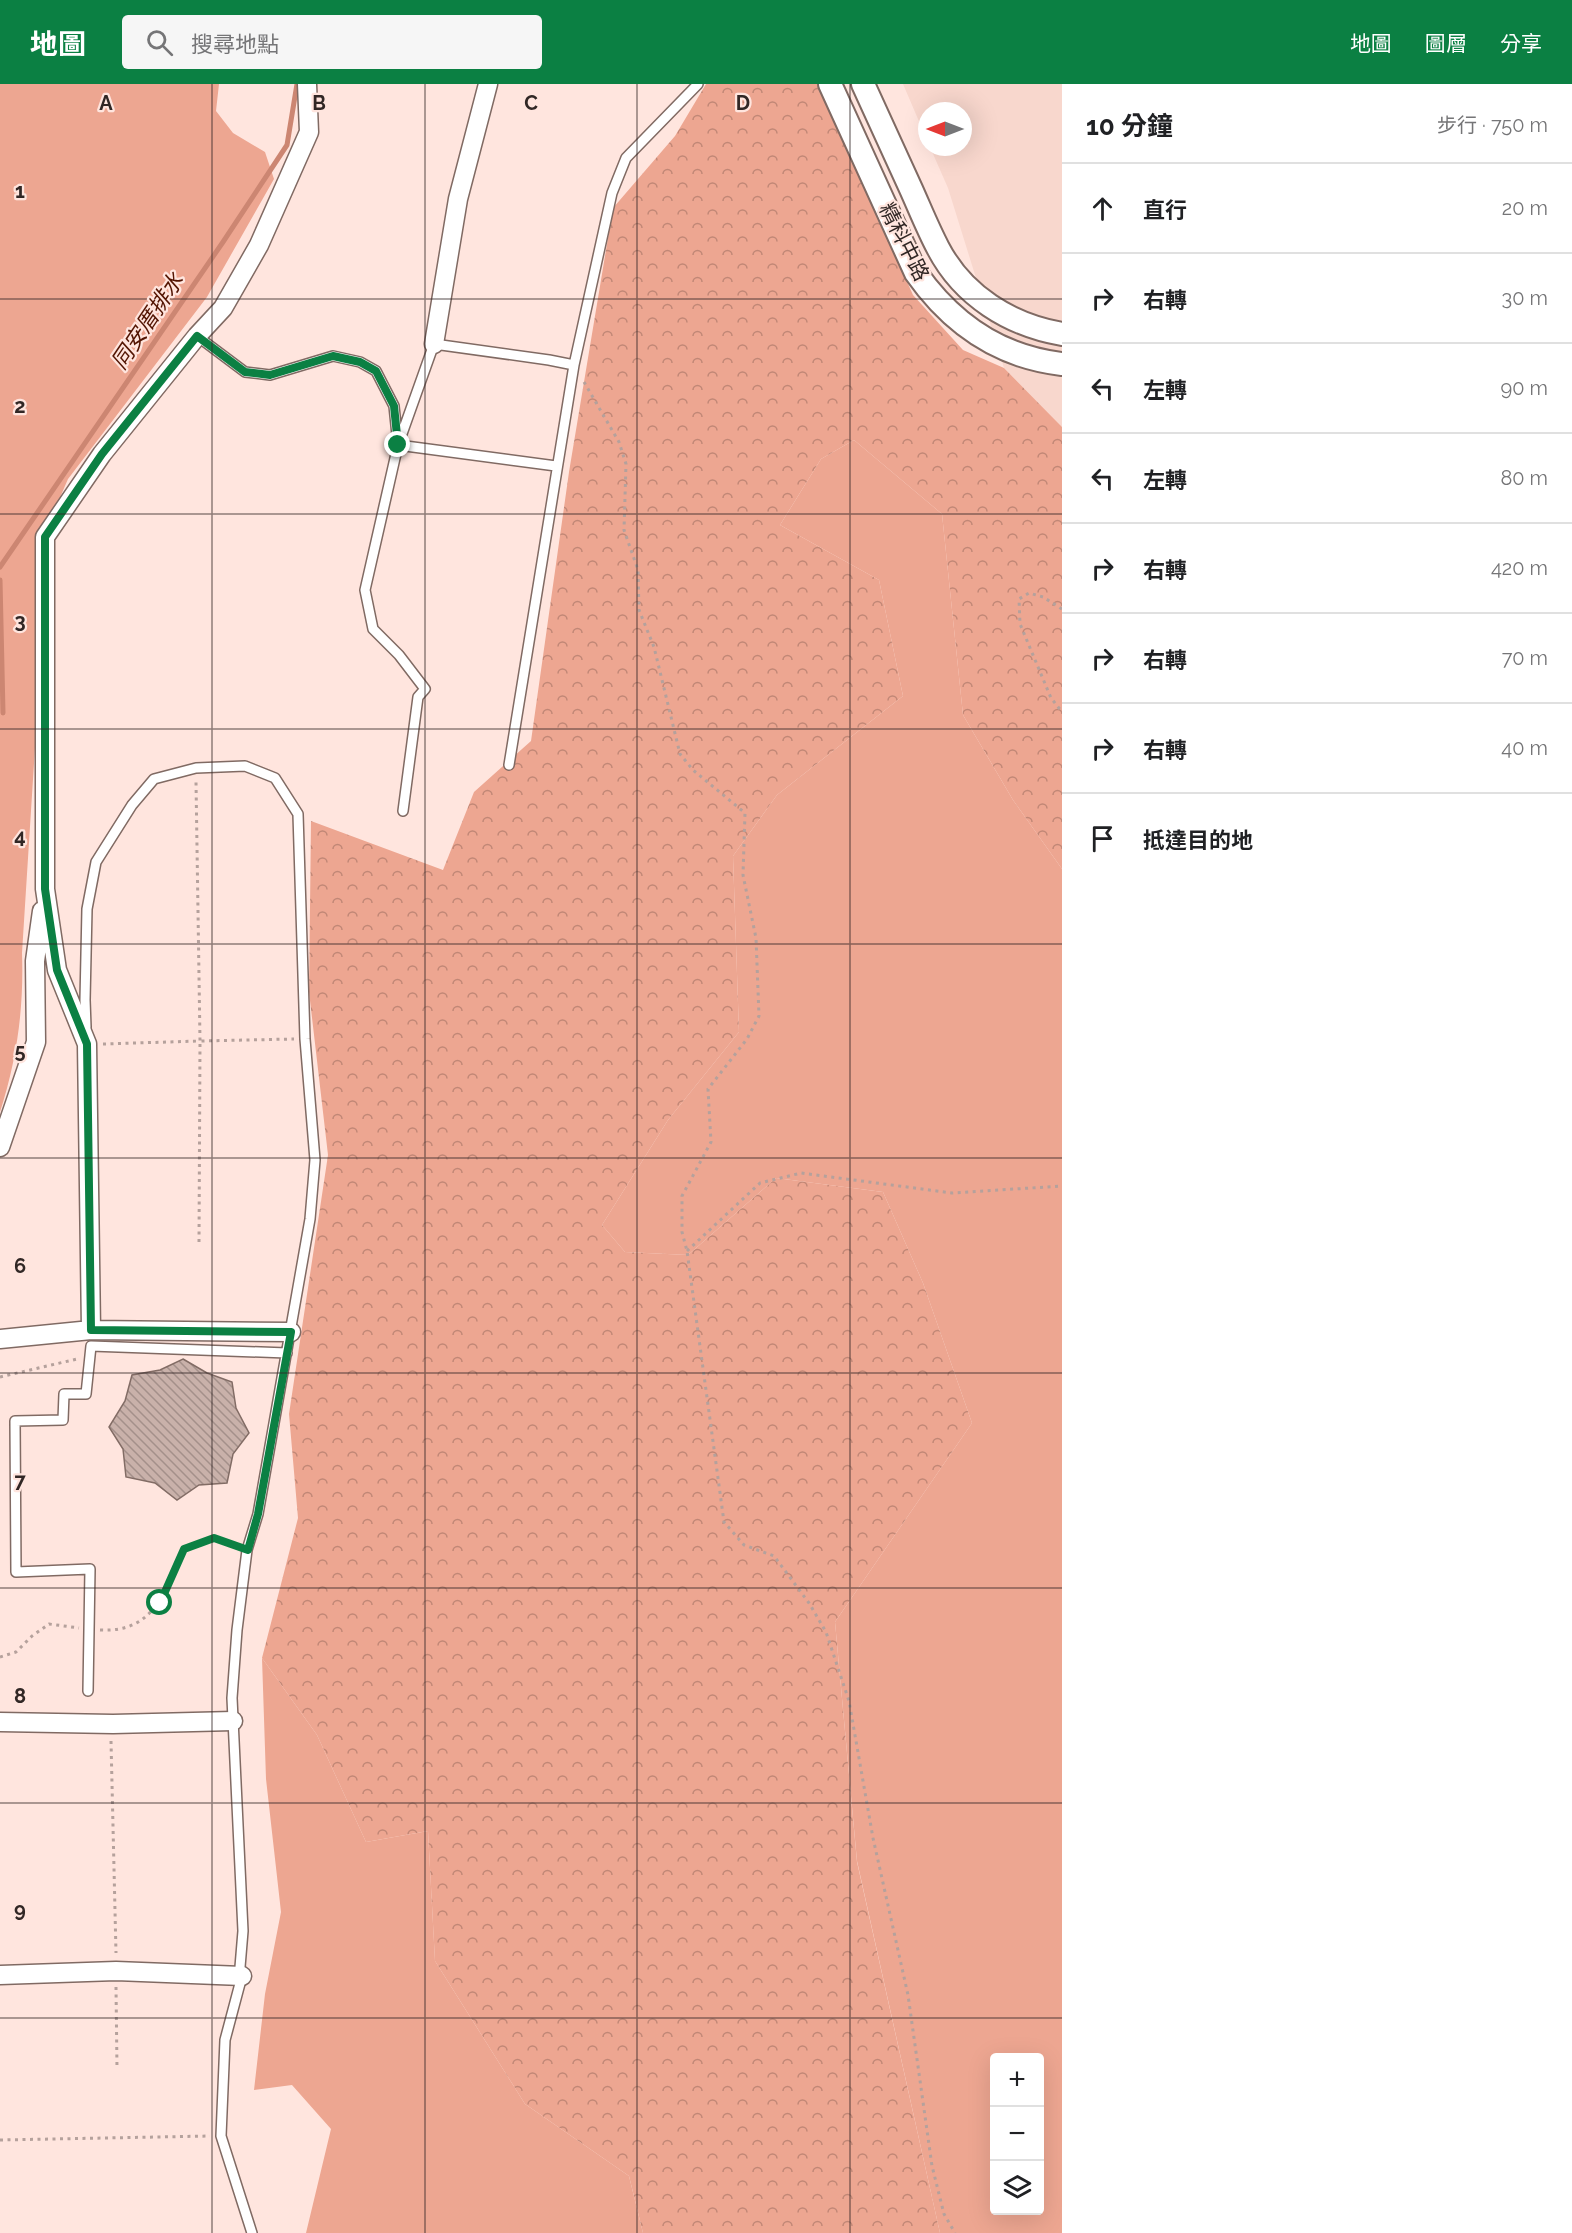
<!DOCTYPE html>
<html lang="zh-TW">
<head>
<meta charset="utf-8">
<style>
	body { margin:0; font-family:Raleway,"Noto Sans TC",sans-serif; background:#f6f6f6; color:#202124 }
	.controls { position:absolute; right:18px; bottom:18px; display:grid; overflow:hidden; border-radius:6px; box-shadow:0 6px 24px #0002 }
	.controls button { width:54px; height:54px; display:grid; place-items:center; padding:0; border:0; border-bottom:2px solid #e0e0e0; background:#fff; color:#202124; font:30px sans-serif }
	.compass { position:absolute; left:918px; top:18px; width:54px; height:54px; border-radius:50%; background:#fff; box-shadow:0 6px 24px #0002; rotate:270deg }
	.stop { position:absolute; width:18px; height:18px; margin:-14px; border:4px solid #0b8043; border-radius:50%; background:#fff }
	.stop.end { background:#0b8043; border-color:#fff; box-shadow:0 2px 6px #0008 }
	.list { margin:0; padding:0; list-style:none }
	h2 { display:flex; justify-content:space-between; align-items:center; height:78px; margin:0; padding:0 24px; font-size:26px }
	h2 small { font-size:20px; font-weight:400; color:#757577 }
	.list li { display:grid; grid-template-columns:39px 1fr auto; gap:18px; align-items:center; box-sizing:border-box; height:90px; padding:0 24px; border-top:2px solid #e0e0e0 }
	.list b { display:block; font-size:22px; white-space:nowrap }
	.list em { font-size:20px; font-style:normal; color:#757577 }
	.icon { flex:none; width:33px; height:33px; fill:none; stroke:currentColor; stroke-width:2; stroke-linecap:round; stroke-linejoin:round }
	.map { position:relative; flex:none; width:1062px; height:2149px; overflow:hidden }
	header { display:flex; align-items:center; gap:36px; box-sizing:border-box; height:84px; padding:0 30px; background:#0b8043; color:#fff }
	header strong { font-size:28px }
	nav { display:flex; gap:33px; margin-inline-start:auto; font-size:21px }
	.search { width:420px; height:54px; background:#f6f6f6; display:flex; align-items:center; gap:15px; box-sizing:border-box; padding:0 21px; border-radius:6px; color:#757577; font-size:22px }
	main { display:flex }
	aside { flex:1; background:#fff }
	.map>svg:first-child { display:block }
	.built { fill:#f8d7cd }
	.green { fill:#eda691; fill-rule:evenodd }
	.forest { fill:url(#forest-crowns) }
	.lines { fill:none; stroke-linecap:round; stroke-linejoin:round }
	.stream { stroke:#cc8672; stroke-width:5 }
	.building { fill:url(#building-back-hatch); stroke:#826c65; stroke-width:1.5 }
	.service-casing { stroke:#806a63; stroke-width:12 }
	.minor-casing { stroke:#806a63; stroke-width:21 }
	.tertiary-casing { stroke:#806a63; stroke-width:26 }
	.path { stroke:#b5a19c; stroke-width:3; stroke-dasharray:3 4.5; stroke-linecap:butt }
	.service { stroke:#fff; stroke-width:9 }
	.minor { stroke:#fff; stroke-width:18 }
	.tertiary { stroke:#fff; stroke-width:22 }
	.route { stroke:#0b8043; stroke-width:8 }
	.grid { fill:none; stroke:#312725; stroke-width:1.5; stroke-opacity:0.55 }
	.labels { text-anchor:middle; stroke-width:4.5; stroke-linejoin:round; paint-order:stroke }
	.street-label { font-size:21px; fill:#312725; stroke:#ffe5de }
	.water-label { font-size:22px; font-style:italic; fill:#531402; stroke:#ffe5de }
	.grid-label { font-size:20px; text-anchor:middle; font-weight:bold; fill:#312725; stroke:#ffe5de; stroke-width:4.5; stroke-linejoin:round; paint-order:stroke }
</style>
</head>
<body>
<header>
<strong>地圖</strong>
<div class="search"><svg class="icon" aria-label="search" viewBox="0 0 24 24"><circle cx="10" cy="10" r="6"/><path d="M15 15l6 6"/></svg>搜尋地點</div>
<nav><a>地圖</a><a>圖層</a><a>分享</a></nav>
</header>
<main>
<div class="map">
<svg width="1062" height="2149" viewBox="0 0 1062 2149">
	<defs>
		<pattern id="forest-crowns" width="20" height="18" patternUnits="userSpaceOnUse" patternTransform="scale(1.5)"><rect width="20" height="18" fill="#eda691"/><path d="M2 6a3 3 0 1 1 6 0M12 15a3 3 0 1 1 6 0" fill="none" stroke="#c18776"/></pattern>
		<pattern id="building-back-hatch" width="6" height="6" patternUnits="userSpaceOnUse" patternTransform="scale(1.5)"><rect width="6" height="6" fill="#c9b1aa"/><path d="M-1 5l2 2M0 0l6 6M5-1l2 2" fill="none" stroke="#a4908a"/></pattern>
	</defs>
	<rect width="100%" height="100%" fill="#ffe5de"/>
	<path class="built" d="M903 0H1062V343L1004 284 948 104 930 63H963V27H927V56Z"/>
	<path class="green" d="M0 0H219L216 27 233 49 265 68 274 95 207 213 68 395 55 425 48 458 22 869C24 924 17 975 0 1028Z
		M854 356 942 430 963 631 1013 716 1062 785V2149H940L857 1777 835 1538 972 1339 923 1199 883 1108 776 1094 688 1171 625 1168 602 1141 668 1036 739 948 733 772 777 711 903 612 879 496 780 441 821 375ZM994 1974H1040V2126H994Z
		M262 1574 317 1651 366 1758 428 1747 435 1877 525 2020 629 2092 643 2149H306L331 2045 292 2001 254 2006 265 1910 281 1828 266 1695Z"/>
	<path class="forest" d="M706 0H819L913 211 963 266 1004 284 1062 343V785L1013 716 963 631 942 430 854 356 821 375 780 441 879 496 903 612 777 711 733 772 739 948 668 1036 602 1141 625 1168 688 1171 776 1094 883 1108 923 1199 972 1339 835 1538 857 1778 940 2149H643L629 2092 525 2020 435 1877 428 1747 366 1758 317 1651 262 1574 298 1434 289 1330 328 1071 309 908 311 737 443 786 474 708 531 657 569 388 613 124 675 52Z"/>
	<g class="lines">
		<path class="stream" d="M0 483 223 158 287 61 297 0
			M0 496 3 629"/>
	</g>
	<path class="building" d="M183 1275 207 1289 232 1298 236 1324 249 1349 233 1370 227 1399 199 1401 177 1416 155 1399 126 1393 123 1365 109 1343 125 1317 132 1291 160 1286Z"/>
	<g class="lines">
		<g class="service-casing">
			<path id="service" d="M197 252 245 288 270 291 333 272 360 278 376 287 394 322 398 361 556 382
				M509 681 574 281 612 109 626 74 698 0
				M403 727 418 613 425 605 399 571 373 545 365 506 398 361 434 260 549 276 574 281
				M86 943 85 916 87 825 96 778 132 721 154 695 196 684 245 682 275 694 298 730 305 955 315 1076 310 1135 258 1430 247 1466 237 1546 232 1614 243 1847 240 1883 242 1892 225 1956 221 2052 252 2149
				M88 1607 90 1485 16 1488 15 1337 63 1336 64 1310H86L91 1262 287 1269"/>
		</g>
		<g class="minor-casing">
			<path id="minor" d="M434 260 458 115 488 0
				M0 1063 36 958 35 877 42 827
				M91 1246 87 960 57 886 45 805V453L102 370 197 252 223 224 259 161 309 48 307 0
				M0 1255 91 1246 291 1248
				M0 1638 113 1640 233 1637
				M0 1891 116 1887 242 1892"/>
		</g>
		<g class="tertiary-casing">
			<path id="tertiary" d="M830 0 916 189C952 240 1000 273 1062 280
				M863 0C879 35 895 70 911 105 920 125 928 145 938 164 963 212 1010 241 1062 250"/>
		</g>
		<path class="path" d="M584 298 619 358 626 380 624 446 638 486 639 526 654 563 680 670 693 686 745 729 743 791 756 854 759 932 747 955 708 1005 711 1058 682 1112V1148L687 1167 724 1438 744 1461 774 1472 809 1519 826 1548 849 1617 873 1754 908 1911 932 2082 944 2130 955 2149
			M1062 525 1043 513 1029 509 1019 515 1020 540 1051 614 1062 628
			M103 960 200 957 196 698
			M199 1158 200 957 294 955
			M687 1167 760 1099 801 1089 952 1109 1062 1102
			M0 1293 77 1275
			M100 1546C155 1549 165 1506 184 1465L214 1454 235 1462
			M0 1573 16 1568 32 1552 49 1540 79 1544
			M111 1657 116 1869
			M116 1903 117 1985
			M0 2056 210 2052"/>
		<use href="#service" class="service"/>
		<use href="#minor" class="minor"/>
		<use href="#tertiary" class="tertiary"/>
	</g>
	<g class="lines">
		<path class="route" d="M160 1519 184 1465 214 1454 248 1466 258 1430 291 1248 91 1246 87 960 57 886 45 805V453L102 370 197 252 245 288 270 291 333 272 360 278 376 287 394 322 398 361"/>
	</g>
	<path class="grid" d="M212 0V2149M425 0V2149M637 0V2149M850 0V2149M0 215H1062M0 430H1062M0 645H1062M0 860H1062M0 1074H1062M0 1289H1062M0 1504H1062M0 1719H1062M0 1934H1062"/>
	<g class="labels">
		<g class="street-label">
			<text transform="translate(904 158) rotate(63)" y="7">精科中路</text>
		</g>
		<g class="water-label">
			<text transform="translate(147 237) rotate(-56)" y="8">同安厝排水</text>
		</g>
	</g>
	<g class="grid-label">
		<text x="106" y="26">A</text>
		<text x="319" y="26">B</text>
		<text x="531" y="26">C</text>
		<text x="743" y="26">D</text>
		<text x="20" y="114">1</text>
		<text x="20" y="329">2</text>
		<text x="20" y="544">3</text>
		<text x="20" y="759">4</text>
		<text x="20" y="974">5</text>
		<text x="20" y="1189">6</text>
		<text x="20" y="1404">7</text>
		<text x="20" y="1619">8</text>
		<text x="20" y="1833">9</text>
	</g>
</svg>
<div class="controls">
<button>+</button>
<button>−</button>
<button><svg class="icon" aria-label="layers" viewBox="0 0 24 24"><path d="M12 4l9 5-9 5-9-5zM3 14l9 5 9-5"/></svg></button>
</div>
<svg class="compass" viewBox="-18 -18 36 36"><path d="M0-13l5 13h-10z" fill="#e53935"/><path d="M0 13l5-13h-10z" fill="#757577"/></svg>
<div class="stop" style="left:160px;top:1519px"></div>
<div class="stop end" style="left:398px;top:361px"></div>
</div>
<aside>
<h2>10 分鐘<small>步行 · 750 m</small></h2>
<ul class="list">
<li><svg class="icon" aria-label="ahead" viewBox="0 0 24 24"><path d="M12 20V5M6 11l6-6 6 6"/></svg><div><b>直行</b></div><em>20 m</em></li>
<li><svg class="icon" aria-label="right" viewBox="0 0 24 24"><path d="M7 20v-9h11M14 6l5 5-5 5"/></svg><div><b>右轉</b></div><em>30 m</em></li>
<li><svg class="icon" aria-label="left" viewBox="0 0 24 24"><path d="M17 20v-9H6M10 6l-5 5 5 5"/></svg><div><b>左轉</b></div><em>90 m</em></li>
<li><svg class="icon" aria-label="left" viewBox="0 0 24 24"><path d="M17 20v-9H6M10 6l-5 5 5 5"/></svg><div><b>左轉</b></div><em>80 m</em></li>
<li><svg class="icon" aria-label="right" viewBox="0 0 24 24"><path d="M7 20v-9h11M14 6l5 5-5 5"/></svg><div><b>右轉</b></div><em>420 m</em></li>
<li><svg class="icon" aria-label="right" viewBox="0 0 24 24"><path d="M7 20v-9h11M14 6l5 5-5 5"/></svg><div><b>右轉</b></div><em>70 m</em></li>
<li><svg class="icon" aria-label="right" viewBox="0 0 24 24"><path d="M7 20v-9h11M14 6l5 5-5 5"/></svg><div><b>右轉</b></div><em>40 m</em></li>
<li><svg class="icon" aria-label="arrive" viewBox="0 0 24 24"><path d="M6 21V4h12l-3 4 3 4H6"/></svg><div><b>抵達目的地</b></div></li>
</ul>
</aside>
</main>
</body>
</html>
